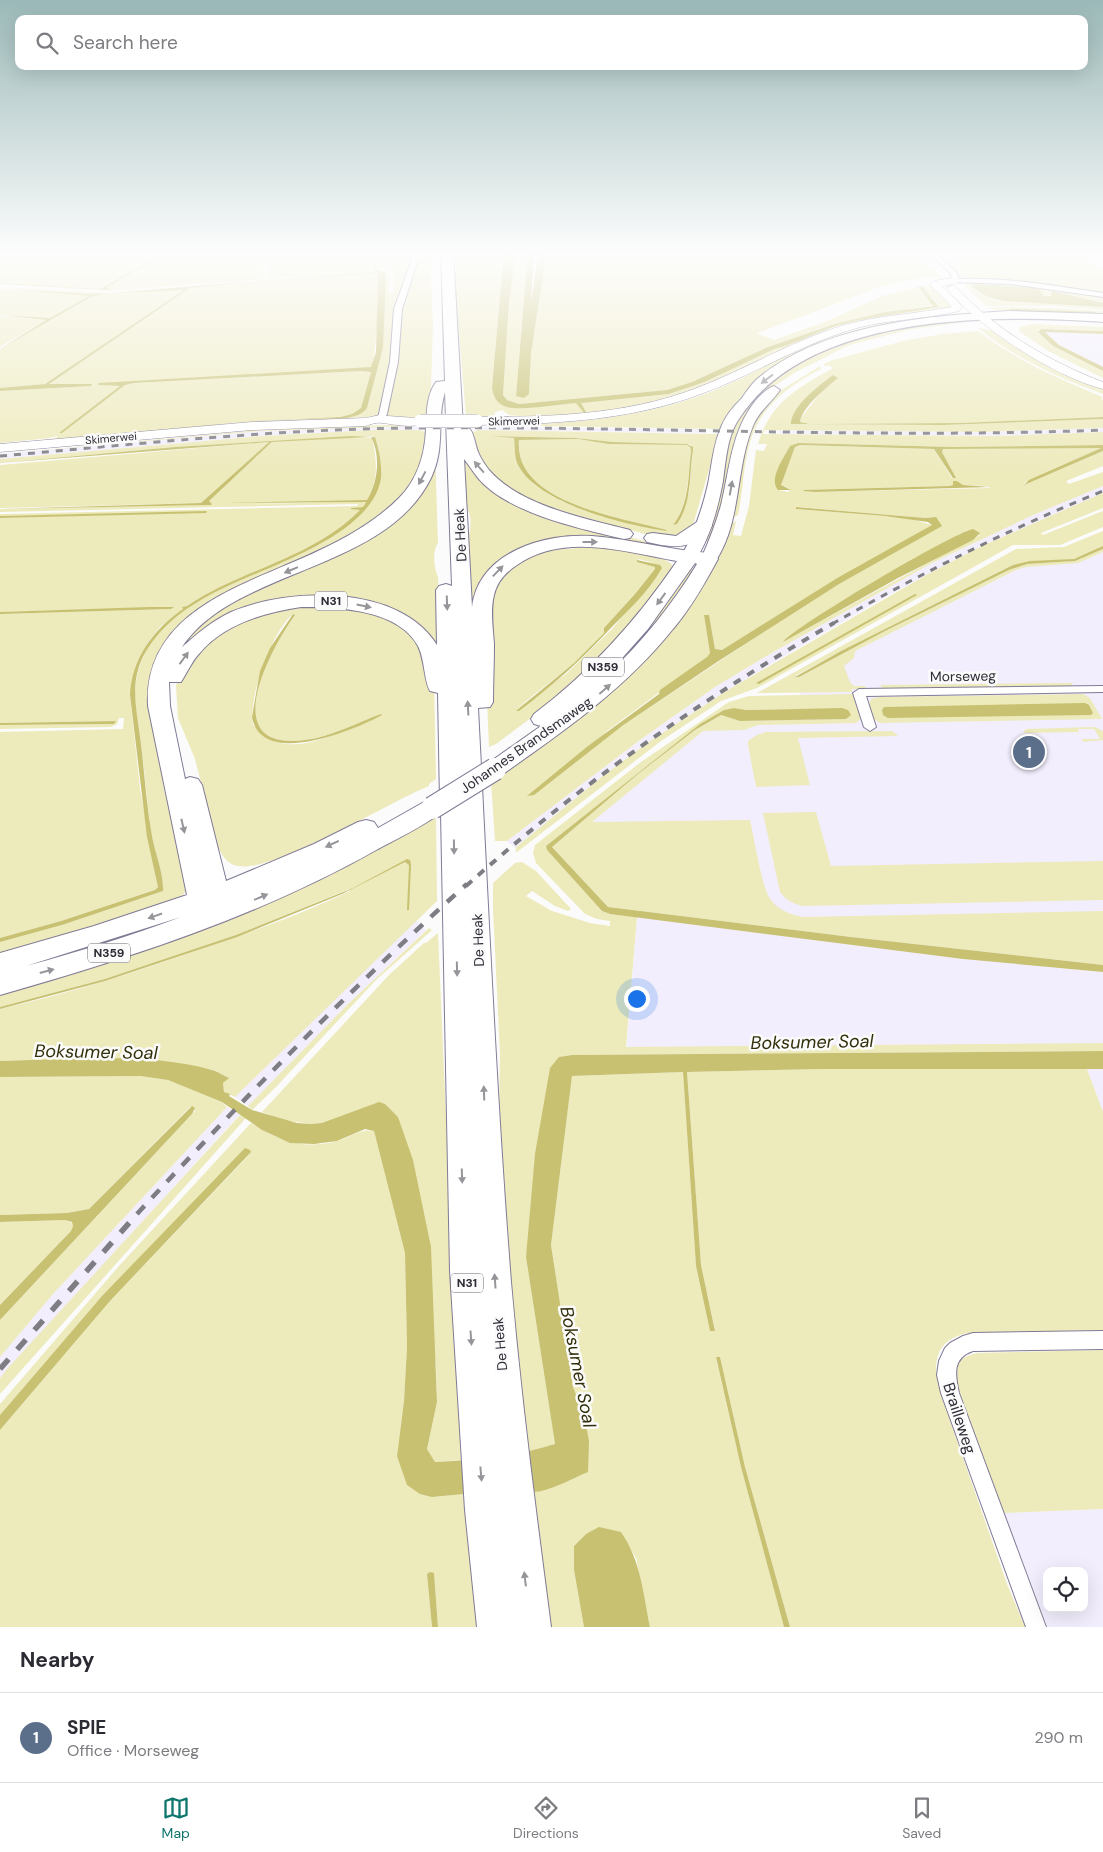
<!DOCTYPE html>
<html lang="en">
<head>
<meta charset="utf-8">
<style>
	body { margin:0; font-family:"DM Sans",sans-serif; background:#f2f2f3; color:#2b2b33 }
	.controls { position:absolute; right:15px; bottom:15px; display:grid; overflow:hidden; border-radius:10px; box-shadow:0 5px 20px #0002 }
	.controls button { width:45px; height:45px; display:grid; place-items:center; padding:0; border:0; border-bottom:1px solid #e1e1e2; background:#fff; color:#2b2b33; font:25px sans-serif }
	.you { position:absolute; left:636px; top:998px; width:18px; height:18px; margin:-12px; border:4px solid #fff; border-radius:50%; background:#1a73e8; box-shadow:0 0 0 8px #1a73e833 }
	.badge { display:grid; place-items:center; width:32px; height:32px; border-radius:50%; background:#0f766e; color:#fff; font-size:16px; font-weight:700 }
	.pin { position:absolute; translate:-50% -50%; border:2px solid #fff; box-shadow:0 1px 5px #0006 }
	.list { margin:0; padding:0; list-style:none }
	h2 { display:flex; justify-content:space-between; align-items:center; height:65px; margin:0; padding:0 20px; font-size:21px }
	h2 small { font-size:16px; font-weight:400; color:#7c7c81 }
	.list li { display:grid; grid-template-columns:32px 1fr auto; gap:15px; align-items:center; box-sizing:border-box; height:90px; padding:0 20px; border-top:1px solid #e1e1e2 }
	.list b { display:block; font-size:19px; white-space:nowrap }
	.list p { margin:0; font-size:16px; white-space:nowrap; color:#7c7c81 }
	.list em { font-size:16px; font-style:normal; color:#7c7c81 }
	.icon { flex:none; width:28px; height:28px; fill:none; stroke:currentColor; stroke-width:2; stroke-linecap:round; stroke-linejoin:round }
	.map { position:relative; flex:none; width:1103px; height:1627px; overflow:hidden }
	.search { position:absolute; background:#fff; box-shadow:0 5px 20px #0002; left:15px; right:15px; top:15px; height:55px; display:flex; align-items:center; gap:12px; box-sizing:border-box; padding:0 18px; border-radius:10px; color:#7c7c81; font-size:19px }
	.sheet { height:155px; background:#fff }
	nav { display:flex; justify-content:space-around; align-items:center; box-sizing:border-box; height:70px; border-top:1px solid #e1e1e2; background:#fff; font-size:14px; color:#7c7c81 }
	nav a { display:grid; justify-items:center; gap:2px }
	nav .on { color:#0f766e }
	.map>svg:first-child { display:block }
	.built { fill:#f2eefd; fill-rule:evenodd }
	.green { fill:#edeabb; fill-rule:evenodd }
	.water { fill:#c7c171 }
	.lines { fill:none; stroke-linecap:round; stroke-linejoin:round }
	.stream { stroke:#c7c171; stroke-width:2.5 }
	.street-casing { stroke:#817a95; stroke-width:2 }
	.secondary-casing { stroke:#817a95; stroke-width:1 }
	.primary-casing { stroke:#817a95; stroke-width:2 }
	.highway-casing { stroke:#817a95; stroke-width:2 }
	.street { fill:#fff; fill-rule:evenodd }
	.secondary { fill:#fff; fill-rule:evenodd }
	.primary { fill:#fff; fill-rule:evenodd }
	.highway { fill:#fff; fill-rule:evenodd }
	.rail-far3 { stroke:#7e7d83; stroke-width:3; stroke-dasharray:7 7; stroke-linecap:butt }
	.rail-far2 { stroke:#7e7d83; stroke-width:4; stroke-dasharray:8 8; stroke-linecap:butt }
	.rail-far1 { stroke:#7e7d83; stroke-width:4.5; stroke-dasharray:11 11; stroke-linecap:butt }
	.rail { stroke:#7e7d83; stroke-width:5.5; stroke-dasharray:13 13; stroke-linecap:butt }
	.secondary-bridge-casing { stroke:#817a95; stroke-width:14; stroke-linecap:butt }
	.highway-bridge-casing { stroke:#817a95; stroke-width:24; stroke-linecap:butt }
	.secondary-bridge { stroke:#fff; stroke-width:13 }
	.highway-bridge { stroke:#fff; stroke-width:22 }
	.oneway { fill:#96959a }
	.labels { text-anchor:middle; stroke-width:5; stroke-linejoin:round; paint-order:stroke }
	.far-street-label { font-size:11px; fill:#2e2b36; stroke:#fbfbfb }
	.shield { fill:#fbfbfb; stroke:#6c6971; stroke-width:1 }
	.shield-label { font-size:12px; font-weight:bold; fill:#2e2b36 }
	.street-label { font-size:14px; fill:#2e2b36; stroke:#fbfbfb }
	.near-street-label { font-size:16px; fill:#2e2b36; stroke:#fbfbfb }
	.near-water-label { font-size:18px; font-style:italic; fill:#322f0b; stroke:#fbfbfb }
</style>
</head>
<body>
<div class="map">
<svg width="1103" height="1627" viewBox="0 0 1103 1627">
	<rect width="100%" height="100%" fill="#fbfbfb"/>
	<path class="built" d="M1051 331 1103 334V367L1059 345 1045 332Z
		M419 425V430L336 432 261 436 0 459V454L191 437 261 431Z
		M479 427 705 429V433L478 430Z
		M1103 428V432L995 436 780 434 779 430 981 432Z
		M1103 486V493L982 546 887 596 783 657 728 690 650 741 604 775 515 848 507 841 640 740 715 687 775 651 932 563 1033 515Z
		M1103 549V965L851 937 553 845 695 730 804 709 795 677 926 610 1022 565 1081 560Z
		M637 917 963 959 1103 972V1051L626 1054Z
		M416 920 426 930 349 1003 248 1106 235 1097Z
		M1087 1069H1103V1112Z
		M227 1107 240 1114 0 1378V1357L53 1294Z
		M1103 1509V1627H1047L1004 1513ZM1047 1571H1084V1608H1047Z"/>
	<path class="green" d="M47 251H168L100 289 0 283V260Z
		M171 251H263V276L258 277 267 276 266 275 265 251H365L376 272 264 281 378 273 377 327 373 365 371 367 361 369 136 381 98 385 120 386 60 433 125 385 134 383 361 371 371 372 361 408 352 414 340 417 257 421 67 438 257 422 340 418 355 416 367 408 383 348 386 277 383 271 379 272 367 251H377L385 267 380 269 387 270 390 276 389 293H393V273L381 251H415L401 291 392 351 378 416 0 446 57 438V436L50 438 0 443V391L90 386 49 384 190 288 256 281 114 293 182 288 184 290 45 384 0 388V349L91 297 107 293 88 294 0 287 108 293 371 271 108 291 0 285 108 290 107 287Z
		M421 251H430L433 326 430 417 419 418 388 417 387 414 398 357 401 315 410 281Z
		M452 251H504L492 387 494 397 512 408 669 394 706 382 774 348C797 344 820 331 844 324 874 315 905 311 936 308L939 305 923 287 930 285 952 306 949 309 901 314 866 321 710 384 680 395 625 409 544 419 509 415 502 410 495 412V416L527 419 466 416Z
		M516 251H528L516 396 520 397 529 394 531 353 547 251H576H573L575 252H557L556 257H565V256H580L651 251H912L944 279 925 277 880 287 757 333 774 340 827 321 882 296 918 287 933 305 885 312 838 323 768 347 692 382 667 390 519 404 507 400 503 395 509 303Z
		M1005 251H1077L1103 269V293L1030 282 964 279 944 261 1012 258Z
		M971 282 1004 283 1103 296V303L1053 291 1049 297 989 284H973L972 287C992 307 1026 302 1052 303 1069 304 1086 305 1103 307V310L1054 306H986L965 286 966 284Z
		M0 289 87 295 90 296 50 318 0 315Z
		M991 307 1055 308 1103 311V314L1002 311 990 308Z
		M0 316 46 320 0 347Z
		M962 319 965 322 908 330 849 345 796 372 768 390 748 413 734 440 727 483 712 542 703 540 730 434 749 402 782 371 828 348 878 332Z
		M897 320 899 321 838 338 748 391 728 415 719 435 693 525 678 537 652 536 558 510 517 496 490 477 469 434 478 430 718 434 719 429 482 425C560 425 636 420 710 392 745 379 778 358 813 344 840 333 868 326 897 320ZM491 436 576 438 613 442 687 444 691 445 693 450 689 493 677 524 673 525C689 503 688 476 691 450L690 447 687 445 608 444 578 439 519 440C513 503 623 518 667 530L666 531C625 523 539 506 518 465 514 456 515 448 514 438Z
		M1032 324 1103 327V331L1057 329 1038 330 1053 346 1103 371V378L1048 351 1019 331 1020 327Z
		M978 328 996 331 1103 387V394C1059 378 1015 358 978 328Z
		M978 331C1016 360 1059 379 1103 397L1101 399 1103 400V417L961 423 810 424 800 422 801 418 833 376 791 424 944 425 1103 419V428L981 432 765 430 763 434 995 436 1103 432V445L954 447 798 443C781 460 778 466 778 490L789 492 790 489 781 485 795 446 800 445 934 449 952 478H956L942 452 943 449 1098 447 1101 448 1024 483 1026 484 1103 451V466L1066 481 1069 484 1103 472V486L1033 515 932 563 775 651 715 687 640 740 507 841H495L491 781 607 694 728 525 736 521 733 535 741 536 749 506 756 450 764 451 767 444H758C771 401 797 389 833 368L828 365 825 367 824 364 833 360 907 340 943 334ZM953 481H957L963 485 988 486 990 488 815 492 803 490 949 486 954 485ZM799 507 925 518 933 517 941 526 871 564 809 602 622 726 603 734 707 657 710 653 704 615H709L715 649 722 650 932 525 908 518 796 509ZM968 530 980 535 782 642 870 585 942 543Z
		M820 366 821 369C790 385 760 406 750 442 743 466 743 491 738 515L730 519 741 458 755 417 778 392Z
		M416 424 418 426 261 431 0 454 270 429Z
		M372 430H419L429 433 425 464 389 513 173 635 158 654 149 690 159 740 164 790 174 820 188 887 183 895 176 902 0 956V942L62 925 163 891C164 874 155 853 152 836 147 808 146 781 142 753 139 719 128 694 142 660 174 582 297 573 355 518 366 508 377 495 380 481 382 470 375 448 374 436H371L175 447 0 463V459L261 436Z
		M342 438H372C377 461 379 479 367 500L224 505 366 501 363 507 351 508 360 510C351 519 342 528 331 535 287 566 231 576 187 606L182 607 183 609 160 627 149 641 139 659 130 695 140 789 158 887 155 890 61 921 0 938V732L123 729 124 718H119L117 724 111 727 0 729V725L114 724 116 721 0 723V614L171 609 173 607 0 612V518L207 512 0 516V514L357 506 358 504 0 512V509L211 505 209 501 272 442Z
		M269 442 201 503 0 508V465Z
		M464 449 480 474 575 522 670 548 615 538 586 536 496 565 475 685 467 541C471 530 473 516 466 507Z
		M435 451 438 543C432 551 434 568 438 577L442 663H439C413 564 207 587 172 670 167 682 167 694 167 707L209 876 204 878 163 711C162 696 161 680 166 666 191 600 282 580 339 551 360 540 380 528 398 511 417 494 430 476 435 451Z
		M1103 493V508L1041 533 1043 535 1103 511V527L1060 545H1013L757 688 721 701 661 741 517 852 515 851 517 849 515 848 604 775 650 741 728 690 928 574 982 546Z
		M1103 531V546C1093 551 1084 556 1073 559 1054 564 1033 560 1013 565L841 651 795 676 799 677 885 631 1009 570 1027 564 1075 561 1103 549V552L1078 563 1026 567 1016 570 855 651 854 658 844 666 850 682 854 686H865L866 689H852V692L757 693 1016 549 1064 547Z
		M602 546C618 549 669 553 675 569L650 607 570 689 496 744 489 747 487 701 488 608 501 577 514 564 543 551ZM639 559 653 563 661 568 612 629 566 674 516 709 574 663 604 633V628L635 594 655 569V567L637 562Z
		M688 569 693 570 672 602 623 666 495 763V758L560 711Z
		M292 605 369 609 415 634 434 680 436 779 429 784V786C389 802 274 873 238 866 226 864 222 855 217 845L195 759 178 718 176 686 179 675 223 628ZM293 614 295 615C269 651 216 752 305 740 331 737 356 723 381 714 354 726 304 754 274 741 267 738 260 730 253 725 248 697 272 631 293 614Z
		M1073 683 1071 686 883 689 880 685Z
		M853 694 861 719 856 723 758 725 744 730 703 731 592 822 750 820C754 836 762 890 771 900 778 910 790 914 802 917L1103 911V965L851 937 608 907 552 847 638 774 695 730 721 715 740 721 846 719 850 715 804 709 746 710 734 708 724 710 700 724 546 846 547 850 602 911 610 914 637 917 626 1047 1103 1043V1051L572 1055 559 1057 526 1257 555 1444 538 1450 528 1451 498 1168 500 1054 493 909V883L515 863 522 862 536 871 571 909 568 911 555 906 532 891 526 896 552 911 590 923 610 926V921L597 919 585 914 536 863 533 853 535 845 641 762 729 702 749 696Z
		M1083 694 1090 698 1102 719 880 723 874 719 869 704 871 699 878 697Z
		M1095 727 1103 731V740L1083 742 1082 739H1100L1094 729H1078L1079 732 1023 733 1026 729Z
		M892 731 898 736 798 738 810 785 756 787 748 745V741L757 735 766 732Z
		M816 812 831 866 1103 861V900L802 906C792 903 786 900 780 892L763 813Z
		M436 816 437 901 235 1097 224 1092 223 1083 228 1078 214 1070 141 1060 0 1061V1009C68 994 135 972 201 949 251 932 302 914 350 891L349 889 236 935 163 960 105 979 0 1007V991Z
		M429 928 432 930 376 980 275 1088 252 1110 248 1106 349 1003Z
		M438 933 461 1460 435 1462 427 1449 437 1402 436 1365 398 1117 311 1124 283 1120 262 1112 389 975 424 943H426Z
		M821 1069H1087L1103 1112V1330L968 1333C933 1340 932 1365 941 1395L1007 1584 1025 1627H790L745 1467 720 1357 716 1358 741 1467 784 1627H650L636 1558 621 1532 586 1534 574 1546V1570L584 1627H551L533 1492 556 1486 584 1414 573 1387 551 1245 572 1076 683 1072 696 1266 710 1331 715 1330 701 1265 687 1072Z
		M140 1076 168 1080 222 1102 227 1107 53 1294 0 1357V1320L195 1111 194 1107H190L89 1209 67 1213 0 1215V1077Z
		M240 1115 246 1118 0 1394V1378L7 1369Z
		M251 1123C279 1141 304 1150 337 1141 351 1137 360 1128 374 1131L405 1253 407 1347 404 1401 397 1456 432 1497 464 1494 480 1627H438L434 1573 427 1574 432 1627H0V1430L110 1301 251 1153 102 1296 0 1415V1404L119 1266Z
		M65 1220 72 1223 73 1226 71 1231 0 1305V1222Z
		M1103 1350V1509L1004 1513 960 1393C954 1372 951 1359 977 1353Z"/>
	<path class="water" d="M168 251H171L107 287 109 290 0 284V283L100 289Z
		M365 251H367L378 270 385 272 386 278 383 348 367 408C357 422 329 418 313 419 231 421 149 431 67 439L257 421 340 417 352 414 361 408 371 372 361 371 134 383 125 385 62 433H59L120 386 98 385 99 383 371 367 376 352 378 273 264 281 375 272 374 268 302 274 374 268Z
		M504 251H516L509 303 503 395 507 400 519 404 667 390 692 382 768 347 838 323 885 312 933 306 918 286 923 287 939 307C909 313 878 315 847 323 822 329 799 343 774 349L705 382 669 394 581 403 586 412 584 413 576 403C561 404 520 411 507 407 497 404 493 397 492 387Z
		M528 251H534L531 302 539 251H547L531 353 529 394 524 398 516 396Z
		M256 281 190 288 49 384H92L91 386 0 391V388L45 384 184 290 113 293Z
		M977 284 1038 288 1044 296H1051V292L1053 291 1103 303V307L1003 301C991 298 980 295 971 285Z
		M0 288 88 294 108 293 91 297 0 349 46 320 0 315 50 318 89 296Z
		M1041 329 1103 331V334L1045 332 1059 345 1103 367V371L1053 346 1038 332Z
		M833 375 838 378C827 387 802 407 800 422L810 424 961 423 1103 417V419L944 425 791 424C791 406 820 385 833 375Z
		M351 436 375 437C379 450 382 463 381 478 373 533 275 564 232 584 208 595 182 609 163 629 122 673 137 702 142 753 145 781 147 808 152 836 155 853 164 874 163 891L62 925 0 942V938L61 921 155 890 158 887 147 837 130 695C132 658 153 630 183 609L182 607 187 606C242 569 312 559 360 510L351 509V508L363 507 366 502 224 503 367 500C378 482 381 456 371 437L272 442 209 501 212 504 211 505 0 509 201 503 269 442 0 463 175 447Z
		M490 436 576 438 613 442 687 444 693 447V450C689 476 692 502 677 524L673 525C690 503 688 476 691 450L690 447 687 445 608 444 578 439 519 440C513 503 623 518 667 530L666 531C626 525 538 504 518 465 514 456 515 448 514 438Z
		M798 443 954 447 1103 445V451L1024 485 1029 480 1101 448 943 449 942 452 956 478H953L934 449 800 445 795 447 781 485 791 490H778C768 479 785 456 790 446Z
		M953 481H957L963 485 991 487 815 492 804 491 803 490 949 486 953 485Z
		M796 507 925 518 936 517 942 526 839 584 717 662 622 726 534 795 527 796 588 746 659 694 660 690 707 657 710 653 704 615H709L715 649 722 650 839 577 932 525 928 522 885 516 796 509Z
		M207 511 206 513 0 518V516Z
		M973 529 980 533 973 540 898 578 783 642C794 627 952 533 973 529Z
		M1103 546V549L1075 561 1027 564 1009 570 885 631 799 677H795L841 651 1013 565 1030 561 1074 559Z
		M637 560 660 565 662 568C648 593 626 612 607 632 580 661 551 687 519 711H516L574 663 604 633V628L635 594 655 569V567L637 562Z
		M915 594 917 595 759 684 756 683Z
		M149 607H174L171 609 0 614V612Z
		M293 614 295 615C269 651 216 752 305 740 331 737 356 723 381 714L382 715C355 730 261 769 252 717L260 671 270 648Z
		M1085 703 1089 705 1093 713 1091 715 888 718 883 715 882 710 884 707Z
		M734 708 746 710 842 708 848 710 851 715 846 719 740 721 721 715 695 730 638 774 552 847 608 907 851 937 1103 965V972L963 959 610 914 602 911 547 850 546 846 700 724 724 710Z
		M116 721 114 724 0 725V723Z
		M407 859 410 860 411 865 409 910H407L409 865 405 862 342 894 237 937 105 981 0 1009V1007L105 979 236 935 353 888Z
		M1103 1051V1069H821L687 1072 701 1265 715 1331H710L696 1266 683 1072 572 1076 551 1245 573 1387 584 1414 589 1441 588 1472C573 1478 549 1492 532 1492 509 1492 485 1475 463 1484L464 1494 432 1497 420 1494 407 1485 397 1456 404 1401 407 1347 405 1253 374 1131 365 1129 337 1141 314 1144 290 1143 262 1130 222 1102 168 1080 140 1076 0 1077V1061C66 1060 149 1052 212 1070 218 1071 223 1076 229 1078L223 1083 224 1092 230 1094 229 1096 252 1110 297 1123 311 1124 322 1123 379 1102 385 1104 398 1117 413 1160 431 1247 437 1402 427 1449 435 1462C473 1460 519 1456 555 1444L526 1257 535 1154 550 1068 559 1057 572 1055Z
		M192 1106 195 1108 192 1114 0 1320V1305L71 1231 73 1226 72 1222 65 1220 0 1222V1215L67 1213 89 1209Z
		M245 1148 250 1150 251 1152 110 1301 0 1430V1415L102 1296Z
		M716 1357H720L745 1467 790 1627H784L741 1467Z
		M599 1527 621 1532C641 1561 643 1593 650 1627H584L574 1570V1546L586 1534Z
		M430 1572 434 1573 438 1627H432L427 1574Z"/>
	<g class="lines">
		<path class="stream" d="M1011 310 1094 313"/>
		<g class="street-casing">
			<path id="street" d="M415 251H421L402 309 398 362 387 414 383 421 380 422 376 419 379 414 390 362 394 309Z
				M927 251H933L956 272 959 279C1008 277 1055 286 1103 293V297L1010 284 952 282 951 274Z
				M1103 686V692L866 696 876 727 870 731 864 727 853 693 859 689Z
				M1103 1331V1349L973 1351C952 1358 955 1375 959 1393L1046 1627H1026L941 1393 937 1375 939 1361 945 1348 950 1343 963 1336 973 1333Z"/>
		</g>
		<g class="secondary-casing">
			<path id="secondary" d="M954 278 959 281 957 283 942 286 961 305 962 307 959 311C922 320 883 319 847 331 796 347 751 376 701 394 629 421 553 424 477 425L471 421 477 417C550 417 625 415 694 389 745 370 791 341 844 325 879 315 916 314 952 307L929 284 934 281Z
				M952 285 955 286C996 330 1048 361 1103 382V389C1055 377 977 327 947 288Z
				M380 415C390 417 422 417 426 421 416 430 394 424 382 423 377 422 371 424 366 426L252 430 0 452V444L252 422 366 418Z"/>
		</g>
		<g class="primary-casing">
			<path id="primary" d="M1009 311 1103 314V322C991 314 807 313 739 419 727 436 726 461 723 481 718 508 710 539 694 562H682L680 559C693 535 702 511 708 484 712 465 713 444 722 425 726 415 734 406 742 398 746 392 751 385 756 380 821 324 927 316 1009 311Z
				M774 386 780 390C771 403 759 411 753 426 735 469 742 522 715 562H703L701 559C709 541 716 523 721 505 730 468 731 431 756 400 761 395 767 388 774 386Z"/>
		</g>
		<g class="highway-casing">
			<path id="highway" d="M441 251H453L463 427 470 429C475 436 475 446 479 454 481 459 486 466 489 470 520 506 587 519 630 530L633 534 630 538 624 539C581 529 507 513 478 478 473 472 469 465 464 459L472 607C479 552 544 533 592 536 631 539 669 550 709 553L716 555 718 559C705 583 691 608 673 629 626 688 564 731 503 774L495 777 487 774 484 769 487 764 541 726 534 724 531 719 534 714C591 671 637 620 677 561 625 552 564 532 517 565 506 572 497 582 494 595 490 611 493 628 494 644 494 664 493 683 493 702L490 707 478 708C488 899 496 1091 511 1282 521 1397 536 1512 551 1627H477L465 1510 450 1271 441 813C421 827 399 838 378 849 260 916 130 958 0 995V953L94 926 187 895 148 706C143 608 250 584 320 550 348 537 377 520 399 498 417 480 425 455 426 429 427 412 426 396 436 382L445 381ZM445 392 452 586 446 584 439 586 436 590 437 645C399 584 290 587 231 612 212 621 197 634 182 647 235 568 385 572 431 478 446 447 436 421 445 392ZM695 563 697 564C672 605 643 641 608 674L648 629ZM301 607C337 607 398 609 418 646 425 660 424 681 430 691L438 693 440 802 432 800 424 802 378 828 374 822 366 820 358 822 314 844 226 881 202 785 198 779 190 777 185 779 170 706 169 682H181C187 673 191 663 198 655 223 624 263 613 301 607ZM181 917C130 936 78 952 26 966Z
				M703 521 709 522 712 526C695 551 672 548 647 542L644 538 647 534 653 533 676 536 697 522Z"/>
		</g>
		<use href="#street" class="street"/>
		<use href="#secondary" class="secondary"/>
		<use href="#primary" class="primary"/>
		<use href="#highway" class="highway"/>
		<path class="rail-far3" d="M0 456C138 444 276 429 415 428 645 426 874 439 1103 430
			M832 624C920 574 1009 529 1103 491"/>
		<path class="rail-far2" d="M466 886C579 785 703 698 834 623"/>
		<path class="rail-far1" d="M137 1214C243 1099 351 988 467 884"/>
		<path class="rail" d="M0 1369 138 1213"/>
		<g class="secondary-bridge-casing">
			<path id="secondary-bridge" d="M420 421H477"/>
		</g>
		<g class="highway-bridge-casing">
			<path id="highway-bridge" d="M432 808 495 769"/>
		</g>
		<use href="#secondary-bridge" class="secondary-bridge"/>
		<use href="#highway-bridge" class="highway-bridge"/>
	</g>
	<defs><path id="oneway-solid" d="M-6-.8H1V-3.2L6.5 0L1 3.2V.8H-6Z" transform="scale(1.25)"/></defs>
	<g class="oneway">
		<use href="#oneway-solid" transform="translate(767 379) rotate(143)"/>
		<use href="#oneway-solid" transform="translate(479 467) rotate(-131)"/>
		<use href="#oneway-solid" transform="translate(422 478) rotate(118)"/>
		<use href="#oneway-solid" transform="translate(731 488) rotate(-80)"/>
		<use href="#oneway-solid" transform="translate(590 542)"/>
		<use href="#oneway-solid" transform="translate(291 570) rotate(157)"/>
		<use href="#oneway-solid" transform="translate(498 571) rotate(-46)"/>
		<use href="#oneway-solid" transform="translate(661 599) rotate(126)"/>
		<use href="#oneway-solid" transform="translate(447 603) rotate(88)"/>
		<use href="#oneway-solid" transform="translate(364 606) rotate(12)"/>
		<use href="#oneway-solid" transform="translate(184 658) rotate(-54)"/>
		<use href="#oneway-solid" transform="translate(605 689) rotate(-41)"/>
		<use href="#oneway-solid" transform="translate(468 708) rotate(-93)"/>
		<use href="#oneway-solid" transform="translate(183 826) rotate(77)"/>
		<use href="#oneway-solid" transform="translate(332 844) rotate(155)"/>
		<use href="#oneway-solid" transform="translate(454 847) rotate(89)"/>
		<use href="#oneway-solid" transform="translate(261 897) rotate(-23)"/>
		<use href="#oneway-solid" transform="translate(155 916) rotate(161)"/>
		<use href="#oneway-solid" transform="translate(457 969) rotate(89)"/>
		<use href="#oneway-solid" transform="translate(47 971) rotate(-15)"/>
		<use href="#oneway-solid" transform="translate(484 1093) rotate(-92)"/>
		<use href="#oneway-solid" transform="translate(462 1176) rotate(88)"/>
		<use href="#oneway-solid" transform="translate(495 1281) rotate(-94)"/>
		<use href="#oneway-solid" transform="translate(471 1338) rotate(86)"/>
		<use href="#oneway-solid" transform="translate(481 1474) rotate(85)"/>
		<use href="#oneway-solid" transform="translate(525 1579) rotate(-97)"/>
	</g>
	<linearGradient id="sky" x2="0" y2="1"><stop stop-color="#9bb9b8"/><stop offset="0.53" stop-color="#fdfdfd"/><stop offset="1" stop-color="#fdfdfd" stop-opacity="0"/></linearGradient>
	<rect width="1103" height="478" fill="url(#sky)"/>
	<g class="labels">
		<g class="far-street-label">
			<text transform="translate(514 421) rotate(-1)" y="4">Skimerwei</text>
			<text transform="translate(111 438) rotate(-5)" y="4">Skimerwei</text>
		</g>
		<g class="shield">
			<rect x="315" y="591.5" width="32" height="19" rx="4"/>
			<rect x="582" y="657.5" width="42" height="19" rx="4"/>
			<rect x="88" y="943.5" width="42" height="19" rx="4"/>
			<rect x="451" y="1273.5" width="32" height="19" rx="4"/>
		</g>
		<g class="shield-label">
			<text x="331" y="605">N31</text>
			<text x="603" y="671">N359</text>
			<text x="109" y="957">N359</text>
			<text x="467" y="1287">N31</text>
		</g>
		<g class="street-label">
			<text transform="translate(460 535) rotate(-93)" y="5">De Heak</text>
			<text transform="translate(963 676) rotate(-1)" y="5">Morseweg</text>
			<text transform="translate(526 745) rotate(-35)" y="5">Johannes Brandsmaweg</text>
			<text transform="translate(478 940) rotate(-92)" y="5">De Heak</text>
			<text transform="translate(500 1344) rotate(-95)" y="5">De Heak</text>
		</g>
		<g class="near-street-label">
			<text transform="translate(960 1418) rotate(72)" y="6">Brailleweg</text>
		</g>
		<g class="near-water-label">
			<text transform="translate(812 1042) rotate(-1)" y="6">Boksumer Soal</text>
			<text transform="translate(96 1052) rotate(1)" y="6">Boksumer Soal</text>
			<text transform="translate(578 1367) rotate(79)" y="6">Boksumer Soal</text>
		</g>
	</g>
</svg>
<div class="controls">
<button><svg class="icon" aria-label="locate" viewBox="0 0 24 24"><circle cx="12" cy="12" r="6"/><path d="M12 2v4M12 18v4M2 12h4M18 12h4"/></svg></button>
</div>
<div class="you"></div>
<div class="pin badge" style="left:1029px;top:752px;background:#5c6f8a">1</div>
<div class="search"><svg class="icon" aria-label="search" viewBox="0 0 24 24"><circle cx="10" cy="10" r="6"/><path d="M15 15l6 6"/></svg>Search here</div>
</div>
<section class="sheet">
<h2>Nearby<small></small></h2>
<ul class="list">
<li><span class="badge" style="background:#5c6f8a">1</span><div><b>SPIE</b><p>Office · Morseweg</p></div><em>290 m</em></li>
</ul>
</section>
<nav>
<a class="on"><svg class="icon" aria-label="map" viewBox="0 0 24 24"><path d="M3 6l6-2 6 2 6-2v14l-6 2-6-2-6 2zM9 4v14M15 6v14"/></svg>Map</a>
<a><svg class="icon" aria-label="directions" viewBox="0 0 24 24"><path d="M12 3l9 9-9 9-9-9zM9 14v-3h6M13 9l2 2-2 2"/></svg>Directions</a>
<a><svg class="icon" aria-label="saved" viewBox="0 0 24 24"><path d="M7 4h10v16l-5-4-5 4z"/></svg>Saved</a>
</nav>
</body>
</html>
